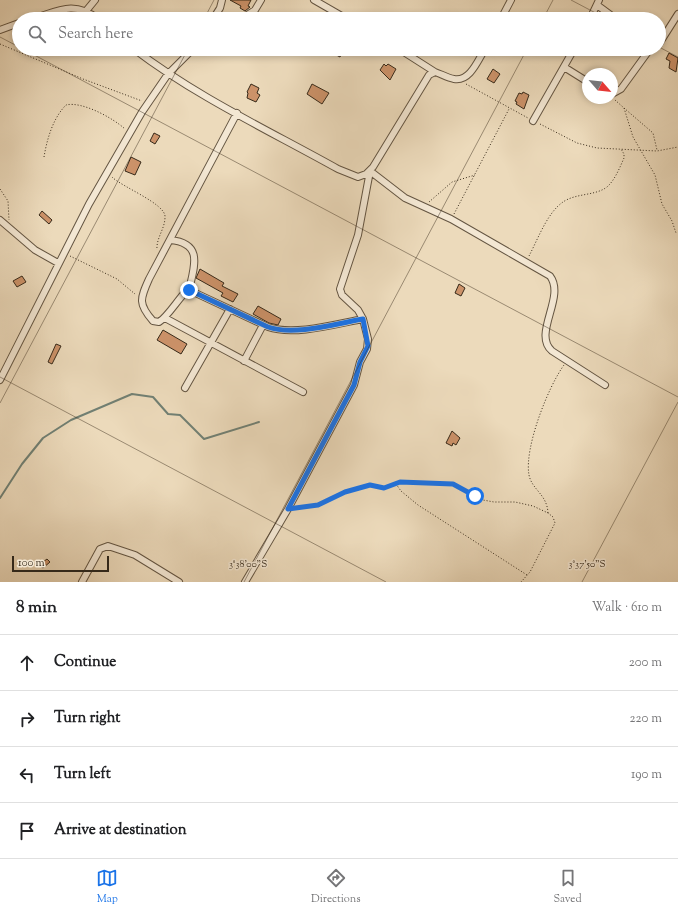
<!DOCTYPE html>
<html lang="en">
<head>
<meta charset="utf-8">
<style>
	body { margin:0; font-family:"Sorts Mill Goudy",serif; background:#f2f2f2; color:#202124 }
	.compass { position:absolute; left:582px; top:68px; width:36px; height:36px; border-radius:50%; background:#fff; box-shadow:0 2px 6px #0003; rotate:118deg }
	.scale { position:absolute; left:12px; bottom:10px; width:97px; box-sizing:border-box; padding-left:4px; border:2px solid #362919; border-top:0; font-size:11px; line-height:14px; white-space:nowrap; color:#362919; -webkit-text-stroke:3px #f3e7d3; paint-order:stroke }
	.stop { position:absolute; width:12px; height:12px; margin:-9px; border:3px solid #1a73e8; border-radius:50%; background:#fff }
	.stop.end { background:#1a73e8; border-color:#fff; box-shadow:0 1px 4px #0008 }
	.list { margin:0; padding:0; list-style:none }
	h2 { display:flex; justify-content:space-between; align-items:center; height:52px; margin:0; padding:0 16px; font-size:17px }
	h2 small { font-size:13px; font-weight:400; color:#757577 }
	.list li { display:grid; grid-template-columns:26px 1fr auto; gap:12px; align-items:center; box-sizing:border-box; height:56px; padding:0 16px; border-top:1px solid #e0e0e0 }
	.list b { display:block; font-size:15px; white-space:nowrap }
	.list em { font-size:13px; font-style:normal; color:#757577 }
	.icon { flex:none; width:22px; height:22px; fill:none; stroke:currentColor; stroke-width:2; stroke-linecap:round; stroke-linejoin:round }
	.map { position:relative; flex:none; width:678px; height:582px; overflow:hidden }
	.search { position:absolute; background:#fff; box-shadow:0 2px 6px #0003; left:12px; right:12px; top:12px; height:44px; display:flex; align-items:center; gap:10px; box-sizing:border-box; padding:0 14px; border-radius:22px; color:#757577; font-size:15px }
	.sheet { height:276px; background:#fff }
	nav { display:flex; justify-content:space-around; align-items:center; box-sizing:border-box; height:56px; border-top:1px solid #e0e0e0; background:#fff; font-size:11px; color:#757577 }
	nav a { display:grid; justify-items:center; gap:2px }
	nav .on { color:#1a73e8 }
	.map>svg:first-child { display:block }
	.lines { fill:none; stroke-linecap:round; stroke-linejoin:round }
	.stream { stroke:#718074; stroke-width:2 }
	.building { fill:#cc9269; stroke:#362919 }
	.minor-casing { stroke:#645542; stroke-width:8 }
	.path { stroke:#362919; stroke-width:1; stroke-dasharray:1 2; stroke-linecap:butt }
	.minor { stroke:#f3e7d3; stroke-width:6 }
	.route { stroke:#1a73e8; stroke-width:5 }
	.ticks { fill:none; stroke:#362919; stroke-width:1; stroke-opacity:0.45 }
	.ticks-label { font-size:10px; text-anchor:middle; fill:#362919; stroke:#f3e7d3; stroke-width:3; stroke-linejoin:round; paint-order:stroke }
</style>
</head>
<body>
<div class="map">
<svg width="678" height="582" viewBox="0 0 678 582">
	<rect width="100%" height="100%" fill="#ecdabb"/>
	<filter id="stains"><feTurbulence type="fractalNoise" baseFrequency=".005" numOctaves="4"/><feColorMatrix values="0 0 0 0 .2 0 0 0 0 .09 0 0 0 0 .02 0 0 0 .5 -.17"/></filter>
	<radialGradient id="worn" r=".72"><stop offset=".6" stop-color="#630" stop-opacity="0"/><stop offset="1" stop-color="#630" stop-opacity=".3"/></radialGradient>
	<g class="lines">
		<path class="stream" d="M0 498 22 464 43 438 71 420 132 394 153 397 168 414 180 415 204 439 259 422"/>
	</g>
	<path class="building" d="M230 0H251L248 6 250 7 245 11 240 8 241 6Z
		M325 49H344L340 57Z
		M669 53 678 58 676 72 669 68 670 61 666 59Z
		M384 64 386 66 388 64 396 69 390 80 380 70Z
		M493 69 500 74 494 83 487 79Z
		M251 84 259 88 257 93 260 95 256 102 247 98 248 93 247 92Z
		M312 84 329 93 322 104 307 94Z
		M523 92 529 95 524 109 516 104 517 102 515 101 519 93 522 94Z
		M154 133 160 136 155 144 150 141Z
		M131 157 141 162 135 175 125 171Z
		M42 211 52 220 49 224 39 215Z
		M200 269 224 283 222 286 238 294 233 302 221 296 223 293 196 278Z
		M22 276 26 282 17 287 13 281Z
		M459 284 465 288 461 296 455 293Z
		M258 306 281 319 278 325 269 323 253 314Z
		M163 330 187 344 181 354 157 340Z
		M56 344 61 346 52 364 48 362Z
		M452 431 460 438 456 445 453 443 452 446 446 443Z
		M47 559 50 562 43 568 39 565Z"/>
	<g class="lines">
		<g class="minor-casing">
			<path id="minor" d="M314 0 347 19
				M597 5 616 19
				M86 11 95 0
				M32 19C58 11 74 0 98 19
				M213 19 220 8 222 0
				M241 19 255 10 261 0
				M501 19 511 0
				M590 19 599 0
				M0 30 19 23
				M659 44 678 14
				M134 49C197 97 270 131 338 169L358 177 366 174 373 167 429 75 435 72C441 74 448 78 454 79 470 82 478 60 485 49
				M399 49 435 72
				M564 67 588 82
				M612 94 621 89 650 49
				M237 113 149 279C140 299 138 304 153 321L159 322C169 316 183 291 189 290L268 327C294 336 336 324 363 319
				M533 121 574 49
				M0 220 35 250 58 263
				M170 240C204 243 194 267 189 290
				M165 318 303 392
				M244 361 263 325
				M0 380 89 204 142 112 168 74 193 49
				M185 388 230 309
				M82 582 100 549 108 546 135 555 179 582
				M245 582 288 509 354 385 360 362 367 349 368 339 363 319 358 310 342 295 340 289 358 235 370 171 405 198 451 219 550 276C566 297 532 334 552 351L605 385"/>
		</g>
		<path class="path" d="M0 44 83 79 142 101
			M551 49 563 55
			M466 84 528 118
			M615 100 624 108 633 137 655 175 662 204 672 221 676 233
			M624 108 653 133 657 150
			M540 124 577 143 597 148 657 151 678 147
			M44 157C47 139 53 118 66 105 82 101 113 118 125 129
			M112 177C122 187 166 204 165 217 165 229 156 238 157 250
			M0 189 8 201 9 220
			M429 202 452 182 475 175
			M454 214 509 109
			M70 256 117 279 135 294
			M529 256C538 239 547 213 563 202 576 193 595 196 607 187 615 180 620 167 624 158V154L621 149
			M396 484 401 491 418 505 527 575
			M295 508 318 505 337 495 370 485 385 488 400 482 449 484 459 487 483 500 494 502H515L533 506 548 513 553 517 555 523 530 572 521 582
			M548 513C547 494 532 490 529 475 524 448 548 387 564 365"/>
		<use href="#minor" class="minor"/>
	</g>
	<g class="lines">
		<path class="route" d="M189 290 268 327C294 336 335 324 363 319L368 346 360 362 354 385 288 509 318 505 345 492 370 485 384 488 400 482 453 484 475 496"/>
	</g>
	<path class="ticks" d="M571 0 607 19M204 19 214 0M543 19 553 0M0 37 19 47M659 47 678 57M23 49 678 397M0 377 386 582M0 403 188 49M244 582 527 49M582 582 678 402"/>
	<g class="ticks-label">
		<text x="248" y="567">3°38'00"S</text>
		<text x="587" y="567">3°37'50"S</text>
	</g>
	<rect width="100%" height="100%" filter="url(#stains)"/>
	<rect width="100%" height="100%" fill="url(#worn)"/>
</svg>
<svg class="compass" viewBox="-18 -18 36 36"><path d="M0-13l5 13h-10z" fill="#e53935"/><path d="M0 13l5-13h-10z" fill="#757577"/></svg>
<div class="scale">100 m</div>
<div class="stop" style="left:475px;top:496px"></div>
<div class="stop end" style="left:189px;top:290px"></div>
<div class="search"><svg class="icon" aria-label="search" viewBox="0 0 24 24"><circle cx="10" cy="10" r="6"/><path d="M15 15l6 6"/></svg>Search here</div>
</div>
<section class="sheet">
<h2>8 min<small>Walk · 610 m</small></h2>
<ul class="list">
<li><svg class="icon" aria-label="ahead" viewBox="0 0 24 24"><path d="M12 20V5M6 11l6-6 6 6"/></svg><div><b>Continue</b></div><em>200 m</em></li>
<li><svg class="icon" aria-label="right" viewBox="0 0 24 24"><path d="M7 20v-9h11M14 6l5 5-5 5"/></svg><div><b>Turn right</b></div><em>220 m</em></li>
<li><svg class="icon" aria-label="left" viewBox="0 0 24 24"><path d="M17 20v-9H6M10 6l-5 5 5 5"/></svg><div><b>Turn left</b></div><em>190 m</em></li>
<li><svg class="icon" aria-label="arrive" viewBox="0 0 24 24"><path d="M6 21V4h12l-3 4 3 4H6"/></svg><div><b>Arrive at destination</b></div></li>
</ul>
</section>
<nav>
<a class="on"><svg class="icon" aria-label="map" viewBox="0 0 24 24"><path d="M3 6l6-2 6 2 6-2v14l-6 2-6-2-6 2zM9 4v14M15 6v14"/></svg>Map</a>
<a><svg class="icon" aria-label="directions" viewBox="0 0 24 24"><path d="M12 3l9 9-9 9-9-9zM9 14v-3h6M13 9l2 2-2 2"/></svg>Directions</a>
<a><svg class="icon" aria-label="saved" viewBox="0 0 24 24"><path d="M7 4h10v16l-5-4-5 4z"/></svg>Saved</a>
</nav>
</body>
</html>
